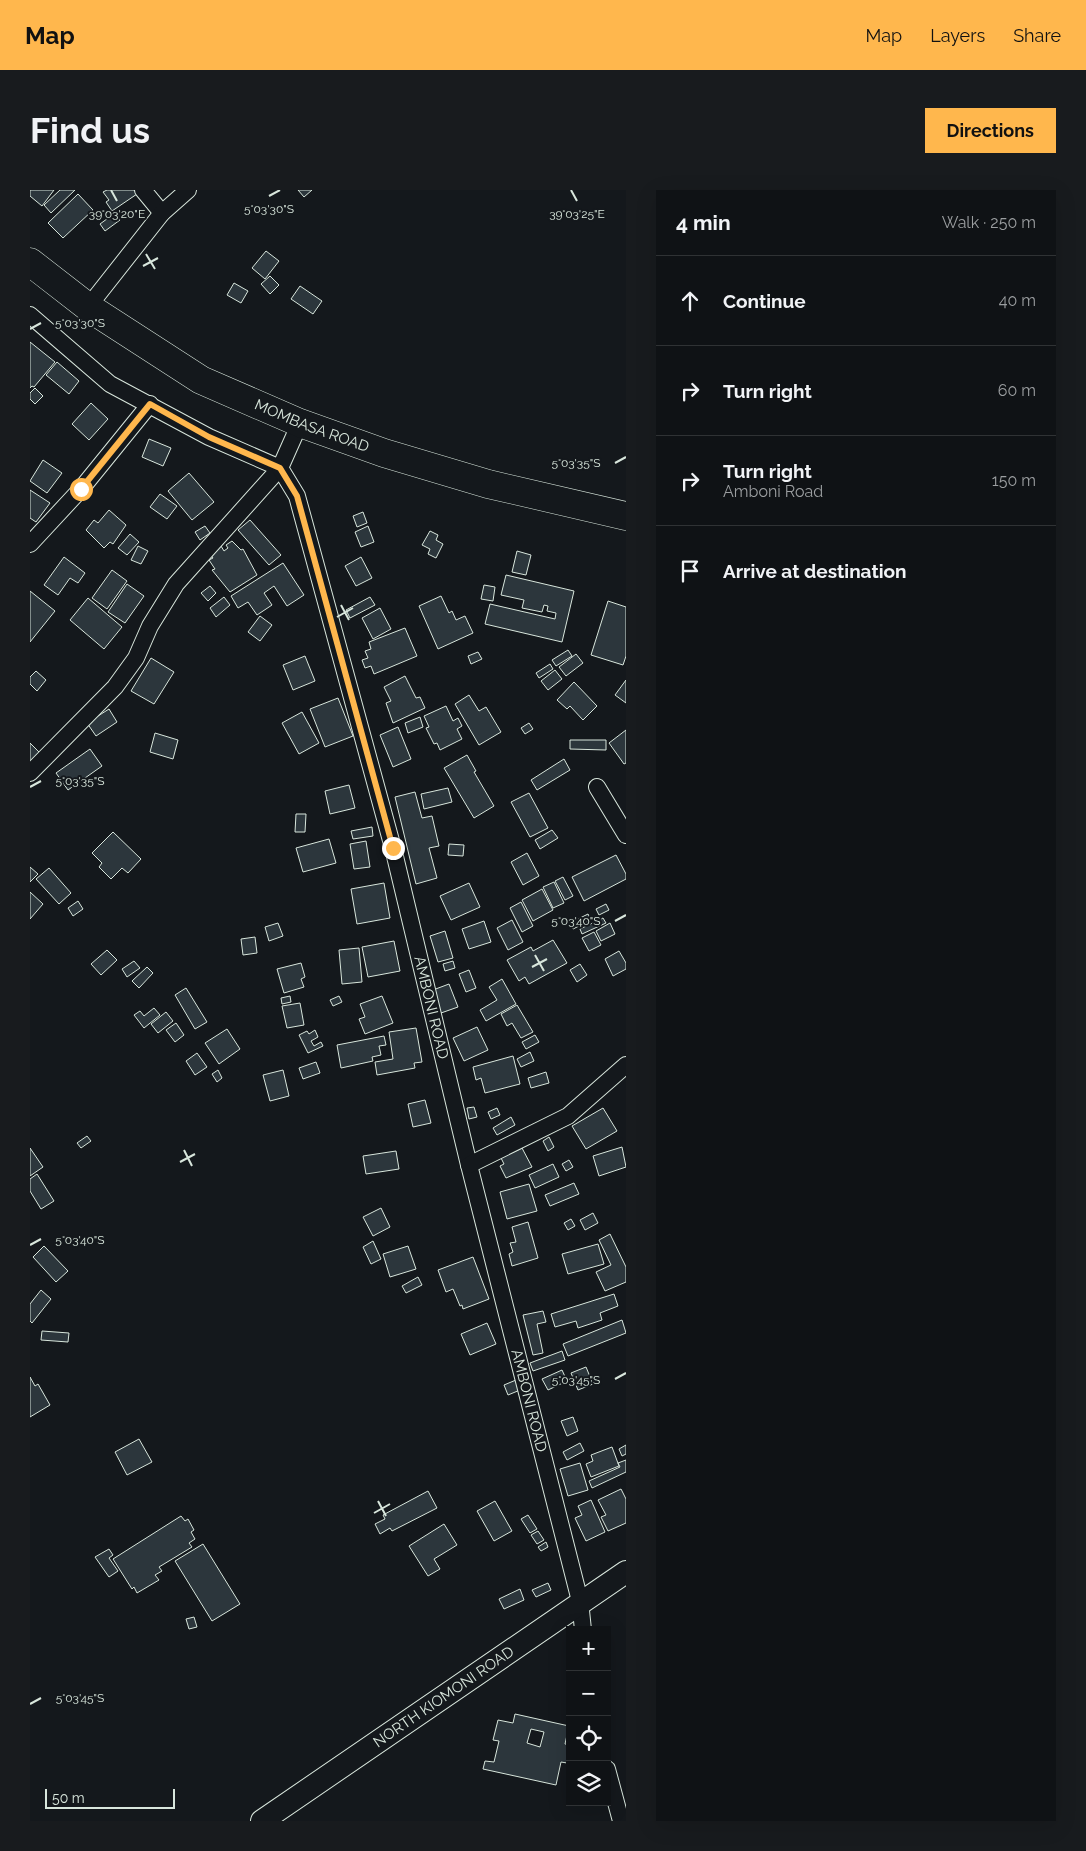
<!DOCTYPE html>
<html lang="en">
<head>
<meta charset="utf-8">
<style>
	body { margin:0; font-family:Raleway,sans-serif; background:#181b1e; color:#f1f3f6 }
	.controls { position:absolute; right:15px; bottom:15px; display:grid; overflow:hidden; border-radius:0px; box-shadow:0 5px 20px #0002 }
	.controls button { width:45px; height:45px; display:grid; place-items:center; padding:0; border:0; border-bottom:1px solid #2f3234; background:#0f1215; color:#f1f3f6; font:25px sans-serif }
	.scale { position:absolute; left:15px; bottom:12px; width:130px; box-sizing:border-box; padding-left:5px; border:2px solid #d8e6dc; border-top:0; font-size:14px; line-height:18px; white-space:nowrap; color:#d8e6dc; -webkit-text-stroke:4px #14181c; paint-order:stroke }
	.stop { position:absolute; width:15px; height:15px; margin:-11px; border:4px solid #ffb74d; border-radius:50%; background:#fff }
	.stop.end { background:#ffb74d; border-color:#fff; box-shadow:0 1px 5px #0008 }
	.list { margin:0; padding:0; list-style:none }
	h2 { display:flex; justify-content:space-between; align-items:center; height:65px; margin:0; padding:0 20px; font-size:21px }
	h2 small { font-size:16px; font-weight:400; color:#9b9ea0 }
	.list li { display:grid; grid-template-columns:32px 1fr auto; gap:15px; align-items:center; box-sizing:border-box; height:90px; padding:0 20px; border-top:1px solid #2f3234 }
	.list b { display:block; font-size:19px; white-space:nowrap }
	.list p { margin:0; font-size:16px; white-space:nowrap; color:#9b9ea0 }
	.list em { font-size:16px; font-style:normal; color:#9b9ea0 }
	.icon { flex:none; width:28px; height:28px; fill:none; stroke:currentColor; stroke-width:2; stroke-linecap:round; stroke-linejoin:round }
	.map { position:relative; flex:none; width:596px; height:1631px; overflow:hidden; border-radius:0px }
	header { display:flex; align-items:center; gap:30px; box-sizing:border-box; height:70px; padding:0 25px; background:#ffb74d; color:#111 }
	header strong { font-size:24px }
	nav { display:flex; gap:28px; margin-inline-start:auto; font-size:18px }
	.intro { display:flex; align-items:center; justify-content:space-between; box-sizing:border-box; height:120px; padding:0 30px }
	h1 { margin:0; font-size:35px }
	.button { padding:12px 22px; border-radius:0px; background:#ffb74d; color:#111; font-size:18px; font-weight:700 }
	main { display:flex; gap:30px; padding:0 30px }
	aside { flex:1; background:#0f1215; border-radius:0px; box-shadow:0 5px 20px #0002 }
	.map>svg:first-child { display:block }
	.building { fill:#2c363c; stroke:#d8e6dc; fill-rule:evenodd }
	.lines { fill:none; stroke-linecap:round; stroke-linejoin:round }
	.street-casing { stroke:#d8e6dc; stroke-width:18 }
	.secondary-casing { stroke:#d8e6dc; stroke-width:24 }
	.highway-casing { stroke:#d8e6dc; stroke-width:29 }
	.street { stroke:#14181c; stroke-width:16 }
	.secondary { stroke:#14181c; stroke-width:22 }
	.highway { stroke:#14181c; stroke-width:28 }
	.route { stroke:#ffb74d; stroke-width:6 }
	.ticks { fill:none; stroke:#d8e6dc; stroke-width:2 }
	.labels { text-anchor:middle; stroke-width:4; stroke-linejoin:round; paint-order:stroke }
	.street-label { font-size:15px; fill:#d8e6dc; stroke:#14181c }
	.ticks-label { font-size:12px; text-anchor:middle; fill:#d8e6dc; stroke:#14181c; stroke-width:4; stroke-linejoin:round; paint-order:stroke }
</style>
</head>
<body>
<header>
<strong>Map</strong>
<nav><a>Map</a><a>Layers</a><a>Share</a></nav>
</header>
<div class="intro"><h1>Find us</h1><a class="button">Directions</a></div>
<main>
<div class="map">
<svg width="596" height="1631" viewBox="0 0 596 1631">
	<rect width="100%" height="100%" fill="#14181c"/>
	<path class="building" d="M0 0H24L12 16 0 6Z
		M30 0H45L21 23 14 15Z
		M77 0H104L107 4 82 21 76 12 79 10 73 2Z
		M268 0H282L274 7Z
		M48 4 63 20 33 48 18 33Z
		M85 23 90 30 75 41 70 34Z
		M236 61 249 71 235 89 222 78Z
		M240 86 249 95 240 104 231 94Z
		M204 93 218 101 211 113 197 105Z
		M270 96 292 111 283 124 261 109Z
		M0 152 25 172 4 197 2 196 0 198Z
		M27 172 49 191 39 204 16 185Z
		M5 198 13 206 5 214 0 209V203Z
		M61 213 78 229 59 250 42 234Z
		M119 249 141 258 133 276 112 267Z
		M13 270 32 283 17 303 0 291Z
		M159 283 184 312 162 330 138 301Z
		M0 300 20 313 6 332 0 328Z
		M130 304 147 316 137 329 120 317Z
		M79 320 96 335 83 354 80 352 74 358 56 340 64 330 68 333Z
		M333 322 337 333 327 337 323 326Z
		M220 330 251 365 239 375 208 340Z
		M175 336 180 343 170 350 165 342Z
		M338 336 344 352 331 357 325 342Z
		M400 341 408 345 406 350 413 354 406 368 398 364 400 359 392 355Z
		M100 344 109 352 97 365 88 358Z
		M202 351 211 360 213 359 227 385 200 402 182 380 185 379 179 370 183 368 180 364 191 356 194 361 198 358 196 355Z
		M108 356 118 361 111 374 101 370Z
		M487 361 501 365 496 385 482 382Z
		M34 367 55 383 48 393 40 388 28 405 14 395Z
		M331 367 342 388 326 396 315 376Z
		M253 373 274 405 257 416 244 396 234 403 242 415 227 425 218 412 208 418 201 406Z
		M82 380 97 391 77 419 62 408Z
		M476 385 544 401 532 452 455 434 460 414 525 429 526 423 517 421 518 416 514 415 512 422 492 418 494 410 471 405Z
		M97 394 114 406 95 433 78 422Z
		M454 395 465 397 463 411 451 409Z
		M180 396 186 403 178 411 171 403Z
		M0 401 25 421 0 452Z
		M411 406 419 423 422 421 426 430 435 426 443 443 408 459 389 416Z
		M194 407 200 415 186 427 180 418Z
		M340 407 345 415 320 428 316 420Z
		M58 408 92 437 74 459 40 430Z
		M578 411 596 417V466L593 475 561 465Z
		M350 418 361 439 343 449 332 428Z
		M230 426 242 435 230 451 218 442Z
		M375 438 387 466 344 484 341 476 335 478 332 470 338 468 335 461 341 459 339 452Z
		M538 460 542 466 526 476 522 470Z
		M448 462 452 469 441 474 438 466Z
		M546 464 553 473 536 486 529 477Z
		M275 466 285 491 263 500 253 475Z
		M121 468 144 482 124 514 101 501Z
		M520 474 523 479 509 488 506 483Z
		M525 480 532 489 518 500 511 491Z
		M6 481 16 490 7 501 0 494V487Z
		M375 486 386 508 390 507 395 518 363 533 356 513 361 511 354 497Z
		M596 490V513L585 505Z
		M544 492 567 516 553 530 540 516 537 519 527 510Z
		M439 505 449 521 456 517 471 542 449 555 425 514Z
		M308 508 323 546 295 557 280 519Z
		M416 516 423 531 428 528 432 536 427 539 432 549 410 560 407 553 404 554 396 538 399 537 394 526Z
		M79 519 87 532 66 546 57 533Z
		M272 522 289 553 269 564 252 533Z
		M390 527 393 537 378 543 375 533Z
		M499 533 503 539 495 544 491 538Z
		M368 537 381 569 363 577 350 545Z
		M596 540V573L594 574 579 553Z
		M125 543 148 550 143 569 120 562Z
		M540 550H576V560L540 559Z
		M0 553 9 562 0 571Z
		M60 559 72 576 38 600 26 583Z
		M437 565 446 581 444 582 464 616 444 628 414 578Z
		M534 569 540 580 507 600 501 590Z
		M319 595 325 618 300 624 295 601Z
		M418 598 422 612 394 619 391 604Z
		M385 602 392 628 402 626 409 656 399 658 407 688 386 694 365 607Z
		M499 603 518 638 500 647 481 612Z
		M266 624H276L275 642H265Z
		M342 637 343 646 323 649 321 641Z
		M522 640 528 648 510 659 505 650Z
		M83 642 111 669 98 683 92 678 81 689 69 677 72 673 62 663Z
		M299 649 306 673 273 682 266 658Z
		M336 651 340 677 324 679 320 654Z
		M419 654 434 655 433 666 418 665Z
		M497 663 509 686 493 695 481 672Z
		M586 665 596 684V689L554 711 542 687Z
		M0 677 8 684 0 692Z
		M19 678 41 703 29 714 6 689Z
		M533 687 543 706 535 710 525 691Z
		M524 692 534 713 523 718 513 697Z
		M354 693 360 728 327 734 321 699Z
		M439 693 450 717 421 730 410 706Z
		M512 699 523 720 503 731 492 710Z
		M0 702 13 714 0 729Z
		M48 711 53 719 43 726 38 718Z
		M491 712 503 736 492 742 480 718Z
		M576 714 579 720 569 725 566 719Z
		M558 724 561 730 543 739 540 733Z
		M573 728 576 733 552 744 550 739Z
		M482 730 493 752 478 760 467 738Z
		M454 731 461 752 439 759 432 739Z
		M248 733 253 746 239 751 235 737Z
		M580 733 585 744 571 751 566 741Z
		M415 741 423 768 408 772 400 746Z
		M564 742 571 755 559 761 552 748Z
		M225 747 227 763 213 765 211 749Z
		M523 750 537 773 499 794 495 787 489 791 477 770 501 757 503 761Z
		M364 751 370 781 338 787 332 757Z
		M329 758 332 792 312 794 309 760Z
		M77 760 87 770 71 785 61 774Z
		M589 761 596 773V779L583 786 575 769Z
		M104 771 110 778 97 787 92 779Z
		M423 771 425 778 415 781 413 774Z
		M271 773 275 787 271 789 274 797 254 803 247 779Z
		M550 774 557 785 547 792 540 780Z
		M117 777 123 783 109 798 102 791Z
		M439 780 446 798 436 802 429 784Z
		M472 789 486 814 456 831 450 820 467 810 459 797Z
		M419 794 428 817 411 823 403 800Z
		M156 798 177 832 165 839 145 805Z
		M260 806 261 812 252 814 251 808Z
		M309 806 312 812 303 816 300 810Z
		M352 806 363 833 335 844 329 829 335 827 330 814Z
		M270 813 274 835 257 838 252 816Z
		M487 815 503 842 491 848 482 833 477 836 471 824Z
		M124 818 130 825 114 838 104 825 110 821 114 826Z
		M136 822 143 831 128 843 121 834Z
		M146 833 154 845 145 852 136 840Z
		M447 837 458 860 434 871 423 848Z
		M386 838 392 872 384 873 385 878 347 885 345 872 363 869 359 842Z
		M197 839 210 859 189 874 175 853Z
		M285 840 288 847 281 851 284 856 291 852 293 856 278 863 269 845 277 841 279 844Z
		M505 845 509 852 496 859 492 852Z
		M354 846 356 855 349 856 351 865 342 867 343 871 311 878 307 855Z
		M500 862 504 871 491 877 487 869Z
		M167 863 177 877 165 885 156 871Z
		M483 866 490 894 455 903 451 888 446 890 443 877Z
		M286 872 290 883 273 889 269 878Z
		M188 880 192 888 187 892 182 884Z
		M253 880 259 906 240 911 233 885Z
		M516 882 519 893 501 898 498 888Z
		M395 910 401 933 383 937 378 914Z
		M444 917 447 927 439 929 437 918Z
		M467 918 470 925 461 929 458 922Z
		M573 918 587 941 556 959 542 936Z
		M481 927 485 935 467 945 463 938Z
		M57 946 61 951 51 958 47 953Z
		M519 947 524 957 518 961 513 951Z
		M592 957 596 977 569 986 563 966Z
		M0 958 13 977 0 986Z
		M492 958 502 977 476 988 470 976 474 974 471 968Z
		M366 961 369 979 336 984 333 966Z
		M539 970 543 977 536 981 532 974Z
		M523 974 529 987 505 998 499 985Z
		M7 984 24 1011 11 1019 0 1001V989Z
		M544 993 549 1004 520 1016 515 1005Z
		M499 994 507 1021 477 1029 470 1002Z
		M351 1018 360 1037 343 1046 333 1027Z
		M563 1023 568 1033 555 1040 550 1030Z
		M541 1029 545 1036 538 1040 534 1033Z
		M498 1032 508 1068 482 1076 479 1064 483 1062 480 1053 486 1052 482 1037Z
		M580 1044 596 1077V1092L575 1101 566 1082 581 1075 569 1050Z
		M343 1051 351 1069 341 1074 333 1057Z
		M568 1054 574 1074 538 1084 532 1064Z
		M14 1056 38 1081 26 1092 3 1067Z
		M378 1056 386 1079 360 1087 353 1064Z
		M443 1067 459 1109 433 1119 432 1115 430 1116 423 1099 416 1102 408 1080Z
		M388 1087 392 1095 376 1103 372 1096Z
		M11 1100 21 1109 2 1133 0 1131V1114Z
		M584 1104 588 1116 570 1123 572 1130 548 1138 546 1131 525 1137 521 1124Z
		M513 1121 516 1132 507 1134 513 1163 503 1165 493 1125Z
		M592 1130 596 1143 538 1166 533 1154Z
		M457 1133 466 1154 440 1165 431 1144Z
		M12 1141 39 1143 38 1152 11 1150Z
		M532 1161 535 1170 503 1181 500 1173Z
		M556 1177 563 1194 548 1200 541 1183Z
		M532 1180 537 1191 518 1200 512 1189Z
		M0 1187 5 1196 8 1194 20 1215 0 1227Z
		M486 1190 490 1200 478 1205 474 1195Z
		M543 1227 548 1241 537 1246 531 1231Z
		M109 1249 122 1272 97 1285 85 1262Z
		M550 1253 554 1261 537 1270 533 1262Z
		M596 1255V1264L592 1266 589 1259Z
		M582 1257 589 1276 561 1287 556 1274 563 1271 561 1265Z
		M596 1270V1282L562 1298 559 1291 590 1277 588 1273Z
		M550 1273 558 1300 538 1306 530 1279Z
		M591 1299 596 1309V1333L578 1341 571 1327 576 1325 568 1310Z
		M398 1301 407 1318 362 1341 360 1338 350 1344 345 1334 355 1329 353 1325Z
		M561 1310 575 1342 556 1351 545 1328 552 1325 548 1316Z
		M465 1311 482 1341 464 1351 447 1321Z
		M498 1325 507 1339 500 1343 491 1329Z
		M151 1326 155 1331 158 1329 164 1340 161 1342 165 1349 159 1353 162 1357 129 1377 132 1381 125 1385 129 1390 107 1403 104 1397 102 1399 83 1369Z
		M414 1334 427 1355 404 1369 410 1379 398 1386 379 1356Z
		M508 1341 514 1350 507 1354 501 1345Z
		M516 1352 518 1357 511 1361 508 1357Z
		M173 1354 210 1414 182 1431 145 1371Z
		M79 1359 83 1365 79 1368 88 1381 79 1387 65 1367Z
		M518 1393 521 1400 506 1407 502 1400Z
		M490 1399 494 1410 474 1419 469 1409Z
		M164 1427 167 1437 159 1439 156 1429Z
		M485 1524 539 1536 535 1554 540 1555V1563L537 1573 531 1572 526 1595 453 1579 455 1571 464 1572 469 1551 463 1550 468 1530 483 1533ZM501 1539 514 1542 510 1557 497 1553Z"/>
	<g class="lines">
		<g class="street-casing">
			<g id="street">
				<path d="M113 0 132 23"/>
				<path d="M58 117 132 23 158 0"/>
				<path d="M0 125 80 194 179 247 250 278 146 394 120 436 106 468 85 497 0 583"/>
				<path id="s1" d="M270 233 250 278 267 306 363 658 439 975 550 1411 553 1440"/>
				<path d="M0 354 51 299 120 214"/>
				<path d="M567 597 596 645"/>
				<path d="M439 975 538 926 596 875"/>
				<path d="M577 1579 591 1631"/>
			</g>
		</g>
		<g class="secondary-casing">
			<g id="secondary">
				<path id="s2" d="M232 1631 596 1382"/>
			</g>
		</g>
		<g class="highway-casing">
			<g id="highway">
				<path id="s3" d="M0 72 58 117 171 190 270 233 354 263 458 294 596 326"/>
			</g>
		</g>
		<use href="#street" class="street"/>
		<use href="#secondary" class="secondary"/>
		<use href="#highway" class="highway"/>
	</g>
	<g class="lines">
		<path class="route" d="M51 299 120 214 179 247 250 278 267 306 363 658"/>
	</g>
	<path class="ticks" d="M81 0 87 11M541 0 547 11M239 6 250 0M116 64 125 79M113 76 128 68M0 139 11 133M585 273 596 267M311 415 319 430M307 427 323 418M0 597 11 591M585 731 596 725M505 765 514 781M502 777 517 769M154 960 162 976M150 972 165 964M0 1055 11 1049M585 1189 596 1183M348 1311 356 1326M344 1323 360 1314M0 1514 11 1508"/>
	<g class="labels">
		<g class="street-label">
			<text dy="5" stroke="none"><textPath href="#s3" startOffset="328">MOMBASA ROAD</textPath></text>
			<text dy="5" stroke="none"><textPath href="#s1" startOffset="611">AMBONI ROAD</textPath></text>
			<text dy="5" stroke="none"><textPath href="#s1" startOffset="1016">AMBONI ROAD</textPath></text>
			<text dy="5" stroke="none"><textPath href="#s2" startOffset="220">NORTH KIOMONI ROAD</textPath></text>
		</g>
	</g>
	<g class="ticks-label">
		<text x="239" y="23">5°03'30"S</text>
		<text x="87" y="28">39°03'20"E</text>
		<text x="547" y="28">39°03'25"E</text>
		<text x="50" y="137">5°03'30"S</text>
		<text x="546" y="277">5°03'35"S</text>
		<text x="50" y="595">5°03'35"S</text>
		<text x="546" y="735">5°03'40"S</text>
		<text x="50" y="1054">5°03'40"S</text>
		<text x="546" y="1194">5°03'45"S</text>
		<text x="50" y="1512">5°03'45"S</text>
	</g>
</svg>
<div class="controls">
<button>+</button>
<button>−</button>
<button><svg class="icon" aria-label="locate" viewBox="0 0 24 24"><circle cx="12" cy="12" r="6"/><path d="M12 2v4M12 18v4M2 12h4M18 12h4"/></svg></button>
<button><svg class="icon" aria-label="layers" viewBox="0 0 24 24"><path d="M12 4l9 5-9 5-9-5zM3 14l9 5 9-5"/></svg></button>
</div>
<div class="scale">50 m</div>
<div class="stop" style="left:51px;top:299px"></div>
<div class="stop end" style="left:363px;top:658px"></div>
</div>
<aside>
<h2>4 min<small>Walk · 250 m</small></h2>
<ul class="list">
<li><svg class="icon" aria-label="ahead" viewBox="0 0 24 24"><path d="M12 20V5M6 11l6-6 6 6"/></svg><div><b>Continue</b></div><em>40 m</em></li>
<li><svg class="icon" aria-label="right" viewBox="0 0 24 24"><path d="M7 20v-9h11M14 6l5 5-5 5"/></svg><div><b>Turn right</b></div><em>60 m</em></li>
<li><svg class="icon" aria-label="right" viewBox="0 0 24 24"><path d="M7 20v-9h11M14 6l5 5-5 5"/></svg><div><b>Turn right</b><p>Amboni Road</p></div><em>150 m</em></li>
<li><svg class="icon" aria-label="arrive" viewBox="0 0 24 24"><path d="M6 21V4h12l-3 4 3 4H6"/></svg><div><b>Arrive at destination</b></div></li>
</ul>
</aside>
</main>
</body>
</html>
